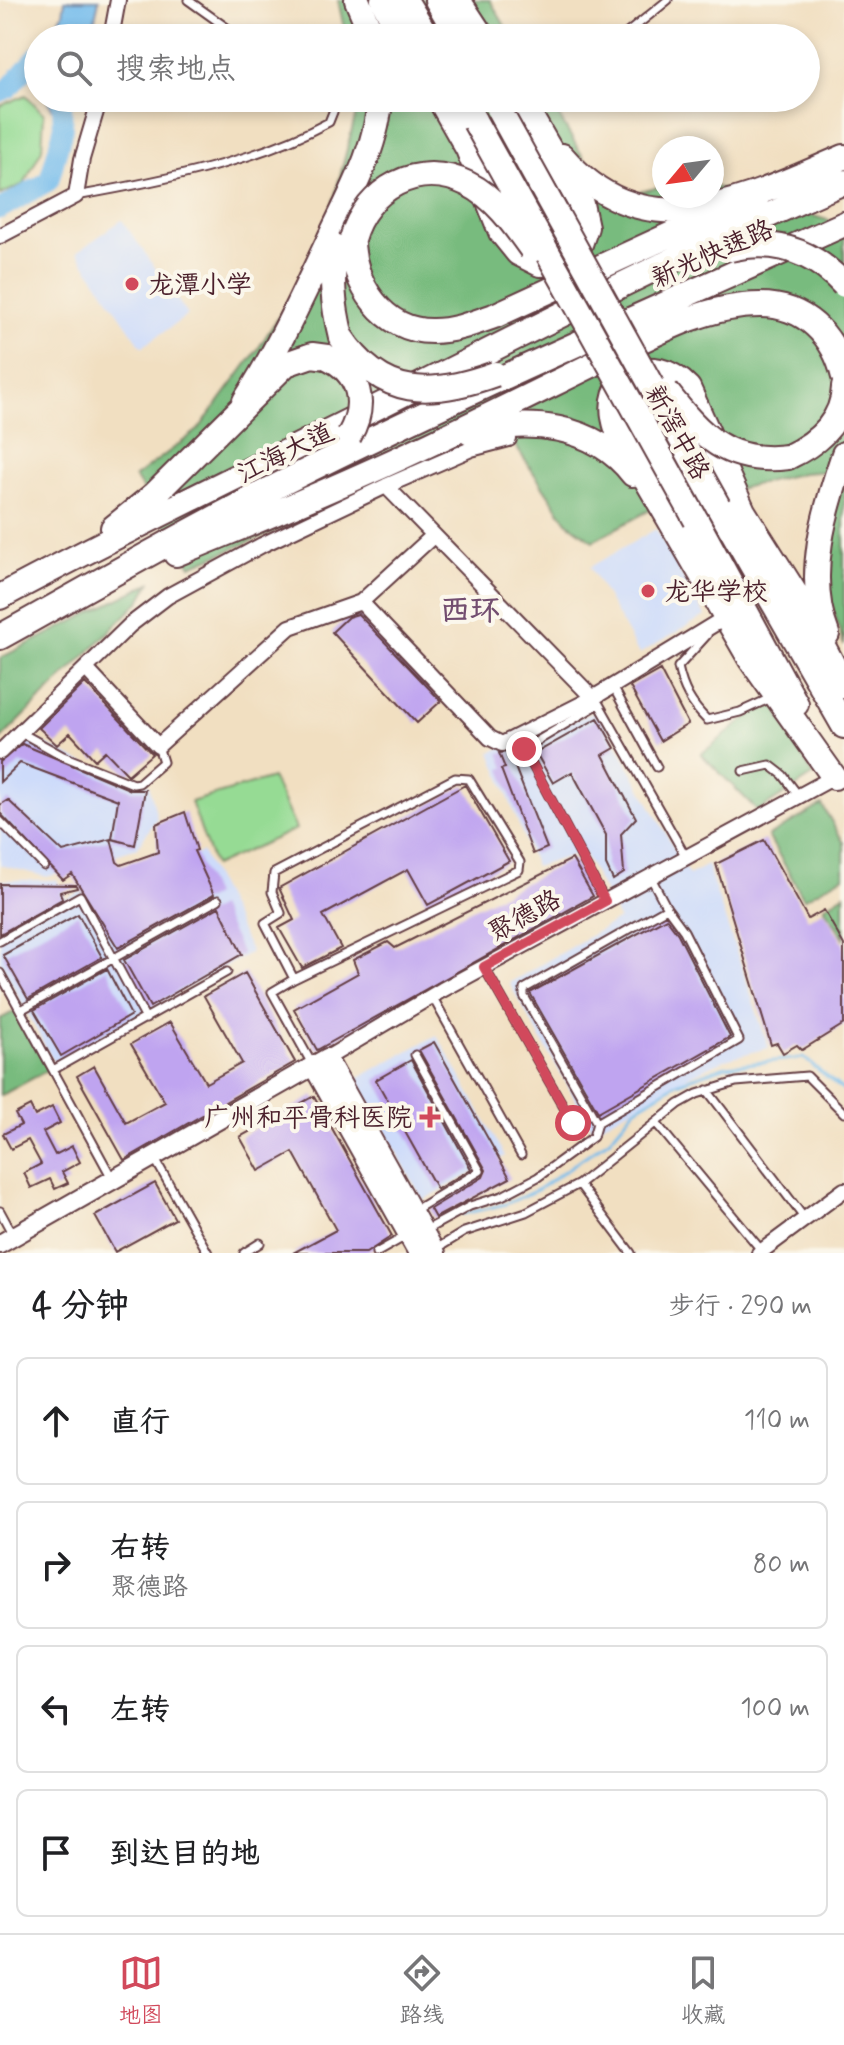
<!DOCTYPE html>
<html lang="zh">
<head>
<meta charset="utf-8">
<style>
	body { margin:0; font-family:Mynerve,"LXGW WenKai TC",sans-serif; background:#f6f6f6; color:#202124 }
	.compass { position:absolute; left:652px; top:136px; width:72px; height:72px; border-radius:50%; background:#fff; box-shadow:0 4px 12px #0003; rotate:241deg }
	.stop { position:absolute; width:24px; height:24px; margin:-18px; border:6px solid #d1495b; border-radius:50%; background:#fff }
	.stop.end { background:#d1495b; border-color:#fff; box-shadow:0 2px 8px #0008 }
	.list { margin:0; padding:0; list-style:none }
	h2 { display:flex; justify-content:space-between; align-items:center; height:104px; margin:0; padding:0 32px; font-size:34px }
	h2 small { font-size:26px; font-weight:400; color:#757577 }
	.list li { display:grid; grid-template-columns:52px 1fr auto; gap:24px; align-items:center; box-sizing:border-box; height:128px; margin:0 16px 16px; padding:0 16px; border:2px solid #e0e0e0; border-radius:12px }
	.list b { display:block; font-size:30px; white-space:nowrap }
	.list p { margin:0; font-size:26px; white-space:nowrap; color:#757577 }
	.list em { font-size:26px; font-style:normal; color:#757577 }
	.icon { flex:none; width:44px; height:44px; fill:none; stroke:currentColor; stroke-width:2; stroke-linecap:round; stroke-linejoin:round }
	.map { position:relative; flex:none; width:844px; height:1253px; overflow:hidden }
	.search { position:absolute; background:#fff; box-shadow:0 4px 12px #0003; left:24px; right:24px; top:24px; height:88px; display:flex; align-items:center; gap:20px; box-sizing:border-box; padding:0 28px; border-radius:44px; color:#757577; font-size:30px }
	.sheet { height:680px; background:#fff }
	nav { display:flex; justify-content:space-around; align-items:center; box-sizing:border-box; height:112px; border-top:2px solid #e0e0e0; background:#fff; font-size:22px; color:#757577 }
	nav a { display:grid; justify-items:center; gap:4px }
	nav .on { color:#d1495b }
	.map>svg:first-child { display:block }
	.built { fill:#cddbfa }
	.green { fill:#96db94; stroke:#707d60; stroke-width:2 }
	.forest { fill:#78bb7e; stroke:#616d54; stroke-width:2 }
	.water { fill:#74bcec; stroke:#5f6e8c; stroke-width:2 }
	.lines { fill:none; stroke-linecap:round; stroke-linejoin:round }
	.stream { stroke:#74bcec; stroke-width:3 }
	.river { stroke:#74bcec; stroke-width:20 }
	.building { fill:#bfa4f0 }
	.lane-casing { stroke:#633c42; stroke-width:11 }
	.street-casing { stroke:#633c42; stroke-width:18 }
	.secondary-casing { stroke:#633c42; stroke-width:22 }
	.highway-casing { stroke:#633c42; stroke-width:28 }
	.lane { stroke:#fff; stroke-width:7 }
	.street { stroke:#fff; stroke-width:14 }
	.secondary { stroke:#fff; stroke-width:18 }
	.highway { stroke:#fff; stroke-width:24 }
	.highway-bridge-casing { stroke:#633c42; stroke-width:28; stroke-linecap:butt }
	.highway-bridge { stroke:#fff; stroke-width:24 }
	.route { stroke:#d1495b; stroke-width:10 }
	.poi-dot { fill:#d1495b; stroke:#fbf7ec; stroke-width:3 }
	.labels { text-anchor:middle; stroke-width:8; stroke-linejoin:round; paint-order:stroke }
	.street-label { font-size:26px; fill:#4a1f2b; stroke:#fbf7ec }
	.poi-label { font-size:26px; fill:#4a1f2b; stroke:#fbf7ec; text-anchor:start }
	.quarter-label { font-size:30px; font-weight:bold; fill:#734e70; stroke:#fbf7ec }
</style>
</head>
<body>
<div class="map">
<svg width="844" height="1253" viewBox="0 0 844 1253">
	<rect width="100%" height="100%" fill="#fbf7ec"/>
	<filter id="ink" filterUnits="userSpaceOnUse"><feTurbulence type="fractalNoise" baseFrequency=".0125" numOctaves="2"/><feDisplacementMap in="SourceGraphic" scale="16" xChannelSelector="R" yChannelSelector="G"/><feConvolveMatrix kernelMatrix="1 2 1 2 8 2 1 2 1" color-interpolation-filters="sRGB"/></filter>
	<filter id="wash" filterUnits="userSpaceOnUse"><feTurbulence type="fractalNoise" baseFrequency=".006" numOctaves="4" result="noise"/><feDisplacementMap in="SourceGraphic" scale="32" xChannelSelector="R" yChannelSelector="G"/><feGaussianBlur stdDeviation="1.8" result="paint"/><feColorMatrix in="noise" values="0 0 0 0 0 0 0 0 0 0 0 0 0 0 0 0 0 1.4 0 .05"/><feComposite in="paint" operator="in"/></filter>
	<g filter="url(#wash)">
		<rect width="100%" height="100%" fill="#f1dfc1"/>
		<path class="built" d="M122 220 188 315 142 347 77 252Z
			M656 529 705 616 639 654 590 567Z
			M598 711 689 875 707 865 769 1048 729 1058 693 1074 593 1130 509 983 619 919 583 852 535 867 491 752Z
			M22 732 79 761 132 782 149 784 157 818 137 848 47 877 0 865V753Z
			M202 852 251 952 54 1063 0 962V880H57L66 899 81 891 85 897Z
			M437 1035 505 1156 423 1200 356 1079Z"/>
		<path class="green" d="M26 95 44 114 42 149 24 184 0 195V106Z
			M272 778 296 829 214 866 191 802Z"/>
		<path class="forest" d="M338 0H490L512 38H346Z
			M360 98H548L589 167 631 194 664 186V196H712V186L844 225V470L802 473 648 511 593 541 567 522 508 435 191 566 135 477 198 430 258 349 311 265 335 196Z
			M844 474V645L821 571Z
			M150 583 140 601 0 740V658Z
			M771 699 813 776 758 811 701 754Z
			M822 805 844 843V876L804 899 768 836Z
			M844 894V938L824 907Z
			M17 1010 48 1070 0 1096V1019Z"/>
		<path class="water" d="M65 0H99L91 38H46L63 14Z
			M47 98H73L63 130Z"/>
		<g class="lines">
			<path class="stream" d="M463 1214 506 1204 537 1190 610 1139 635 1109 677 1083 726 1066 804 1058 844 1091"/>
			<path class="river" d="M0 92 9 88 38 55
				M0 209 49 181 63 130 62 98"/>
		</g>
		<g id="blocks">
			<path class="building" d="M358 614 441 701 417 723 332 632 348 617Z
				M660 670 688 724 660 741 630 687Z
				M85 683 152 754 128 775 105 751 95 760 70 733 57 745 39 728Z
				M598 718 615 748 603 755 636 818 621 834 624 873 613 880 606 865V835L572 772 553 783 536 753Z
				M22 744 131 790H145L135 845 112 839 118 800 20 763 0 782V762Z
				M509 752 547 848 533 854 501 769 505 768 499 753Z
				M465 785 509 861 428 905 408 869 323 915 341 948 302 968 279 928 294 920 279 888Z
				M8 800 63 852 111 839 117 862 121 865 158 852 156 824 185 812 197 850 194 851 214 895 118 948 72 874 63 880 0 813V805Z
				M764 840 808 919 824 910 844 945V1024L802 1050 797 1045 783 1053 777 1043 771 1045 716 864Z
				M572 859 593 896 317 1050 294 1009 358 973 353 960 388 942 395 948Z
				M0 884 76 885 77 888 60 892 62 899 0 934Z
				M219 907 242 954 150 1007 124 960Z
				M78 914 102 957 28 999 3 955Z
				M666 918 678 934 730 1037 598 1112 530 993Z
				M107 969 131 1015 61 1056 34 1010Z
				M245 973 295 1062 124 1160 77 1076 94 1066 126 1123 165 1102 131 1044 170 1022 206 1083 242 1063 204 996Z
				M434 1042 510 1178 435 1218 430 1209 483 1177 486 1170 419 1050Z
				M411 1060 471 1169 437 1189 376 1080Z
				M314 1096 392 1236 366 1253H293L336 1230 293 1152 259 1171 240 1137Z
				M30 1106 35 1116 52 1107 60 1123 43 1132 55 1155 72 1146 80 1162 62 1172 68 1183 55 1189 50 1179 31 1188 24 1173 41 1164 28 1140 11 1149 3 1134 21 1125 15 1114Z
				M155 1183 175 1219 115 1252 95 1216Z"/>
		</g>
	</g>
	<g filter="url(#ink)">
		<use href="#blocks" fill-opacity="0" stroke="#633c42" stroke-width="2"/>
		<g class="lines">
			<g class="lane-casing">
				<path id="lane" d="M188 0 241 38
					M621 38 668 0
					M76 196C160 181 253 163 329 122L335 107 323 98
					M707 635 678 667C683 690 691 704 707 720L740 712 773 697
					M612 685 657 767
					M20 732 63 756 133 784 139 783 163 762 158 746
					M743 771 770 765 783 775 799 796
					M0 821 44 866
					M650 876 667 908 684 931 739 1040 597 1123 524 996V989L667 908
					M605 901 524 749 599 704 686 857
					M0 941 80 896 146 1019
					M484 967 573 1123
					M0 973 112 1178
					M294 979 519 870 520 862 469 779 455 778 274 873 272 892 281 913 265 923 294 979 272 992 312 1064
					M432 996 521 1155
					M21 1010 218 900
					M53 1070 227 972
					M707 1090 805 1219
					M656 1123 762 1251
					M155 1159 208 1253
					M579 1184 631 1253
					M415 1210 480 1171 415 1055
					M0 1211 13 1235
					M426 1230 470 1206 502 1196 538 1177 593 1137 597 1123
					M436 1249 464 1232 526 1212 579 1184 679 1104 697 1094 736 1082 807 1076 844 1113
					M244 1253 260 1243
					M376 1253 406 1236"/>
			</g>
			<g class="street-casing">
				<path id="street" d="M111 38 118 0
					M0 236 76 196 82 159 100 98
					M509 439 471 449 386 486 593 698
					M361 602 434 535
					M87 670 158 746 290 627 361 602 490 738 502 744 593 698 726 617
					M0 752 130 625 168 596 262 545 386 486
					M327 1058 442 990 834 777
					M759 1253 844 1190"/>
			</g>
			<g class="secondary-casing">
				<path id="secondary" d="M313 1066 418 1253
					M0 1244 327 1058 436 1253"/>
			</g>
			<g class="highway-casing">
				<path id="highway" d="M357 0 373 38
					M383 0 401 38
					M405 0 428 38
					M437 0 459 38
					M458 0 483 38
					M439 98 468 149 501 232 518 253 540 264 562 263 579 247 586 227 581 204 520 98
					M462 98 475 122
					M562 156C646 254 747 198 844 157
					M352 239C352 283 383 332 433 331 454 331 474 323 494 316L759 194
					M337 244C330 277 333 304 341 337
					M245 401C278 350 302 296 328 242 348 199 378 147 380 98
					M470 433C528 418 593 423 633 474
					M788 457C818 443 843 422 844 387
					M718 506 844 726
					M696 520 796 704
					M113 528 155 494 286 364 312 355 327 357
					M176 554C262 519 348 483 432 443 487 417 541 390 596 363 646 339 701 305 760 305 805 305 834 335 844 377
					M0 597C126 529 256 468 385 403 537 327 688 249 844 182
					M827 634C804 576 825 510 844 454
					M0 637C87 589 172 539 261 494 452 397 649 312 844 224
					M834 777 751 660 617 429C599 375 651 350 688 388L743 511 795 593 844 686"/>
			</g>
			<use href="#lane" class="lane"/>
			<use href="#street" class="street"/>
			<use href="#secondary" class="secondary"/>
			<use href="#highway" class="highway"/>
			<g class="highway-bridge-casing">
				<path id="highway-bridge" d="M499 110 718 506
					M475 122 696 520
					M352 239C366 189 418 159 468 184 495 197 515 226 532 250
					M730 249C775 238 813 251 844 285
					M341 337C382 399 431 397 495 374
					M327 357C361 373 367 405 349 436
					M666 391C701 436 728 465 788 457"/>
			</g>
			<use href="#highway-bridge" class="highway-bridge"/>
		</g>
	</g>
	<g class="lines" filter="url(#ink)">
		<path class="route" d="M524 749 605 901 484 967 573 1123"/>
	</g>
	<g class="poi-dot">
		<circle cx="132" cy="284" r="8"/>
		<circle cx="648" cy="591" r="8"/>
		<path d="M426 1105h8v8h8v8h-8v8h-8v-8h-8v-8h8z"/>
	</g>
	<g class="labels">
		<g class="street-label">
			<text transform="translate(712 253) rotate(-24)" y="9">新光快速路</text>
			<text transform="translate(678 432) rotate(61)" y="9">新滘中路</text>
			<text transform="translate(285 452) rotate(-26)" y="9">江海大道</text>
			<text transform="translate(524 915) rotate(-29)" y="9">聚德路</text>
		</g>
		<g class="poi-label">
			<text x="148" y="293">龙潭小学</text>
			<text x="664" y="600">龙华学校</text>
			<text x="412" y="1126" text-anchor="end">广州和平骨科医院</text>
		</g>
		<g class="quarter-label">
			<text x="470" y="620">西环</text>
		</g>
	</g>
</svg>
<svg class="compass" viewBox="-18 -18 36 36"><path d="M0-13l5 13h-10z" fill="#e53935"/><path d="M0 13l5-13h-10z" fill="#757577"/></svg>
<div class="stop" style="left:573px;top:1123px"></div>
<div class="stop end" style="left:524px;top:749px"></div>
<div class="search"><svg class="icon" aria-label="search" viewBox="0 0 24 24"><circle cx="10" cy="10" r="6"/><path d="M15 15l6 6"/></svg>搜索地点</div>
</div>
<section class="sheet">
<h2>4 分钟<small>步行 · 290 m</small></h2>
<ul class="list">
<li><svg class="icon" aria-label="ahead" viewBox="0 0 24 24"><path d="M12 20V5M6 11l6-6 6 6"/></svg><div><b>直行</b></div><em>110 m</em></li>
<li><svg class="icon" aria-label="right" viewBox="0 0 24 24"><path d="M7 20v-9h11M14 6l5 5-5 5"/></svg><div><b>右转</b><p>聚德路</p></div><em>80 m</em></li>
<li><svg class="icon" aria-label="left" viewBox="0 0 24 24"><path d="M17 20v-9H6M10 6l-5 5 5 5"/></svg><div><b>左转</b></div><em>100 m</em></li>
<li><svg class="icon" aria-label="arrive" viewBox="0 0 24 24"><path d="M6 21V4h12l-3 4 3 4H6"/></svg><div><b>到达目的地</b></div></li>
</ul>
</section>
<nav>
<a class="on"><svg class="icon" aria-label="map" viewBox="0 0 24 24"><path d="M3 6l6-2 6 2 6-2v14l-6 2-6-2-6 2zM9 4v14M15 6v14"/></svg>地图</a>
<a><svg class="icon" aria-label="directions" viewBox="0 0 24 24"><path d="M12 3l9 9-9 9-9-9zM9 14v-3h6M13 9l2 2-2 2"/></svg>路线</a>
<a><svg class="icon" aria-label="saved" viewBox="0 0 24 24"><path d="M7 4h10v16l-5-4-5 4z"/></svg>收藏</a>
</nav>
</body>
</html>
